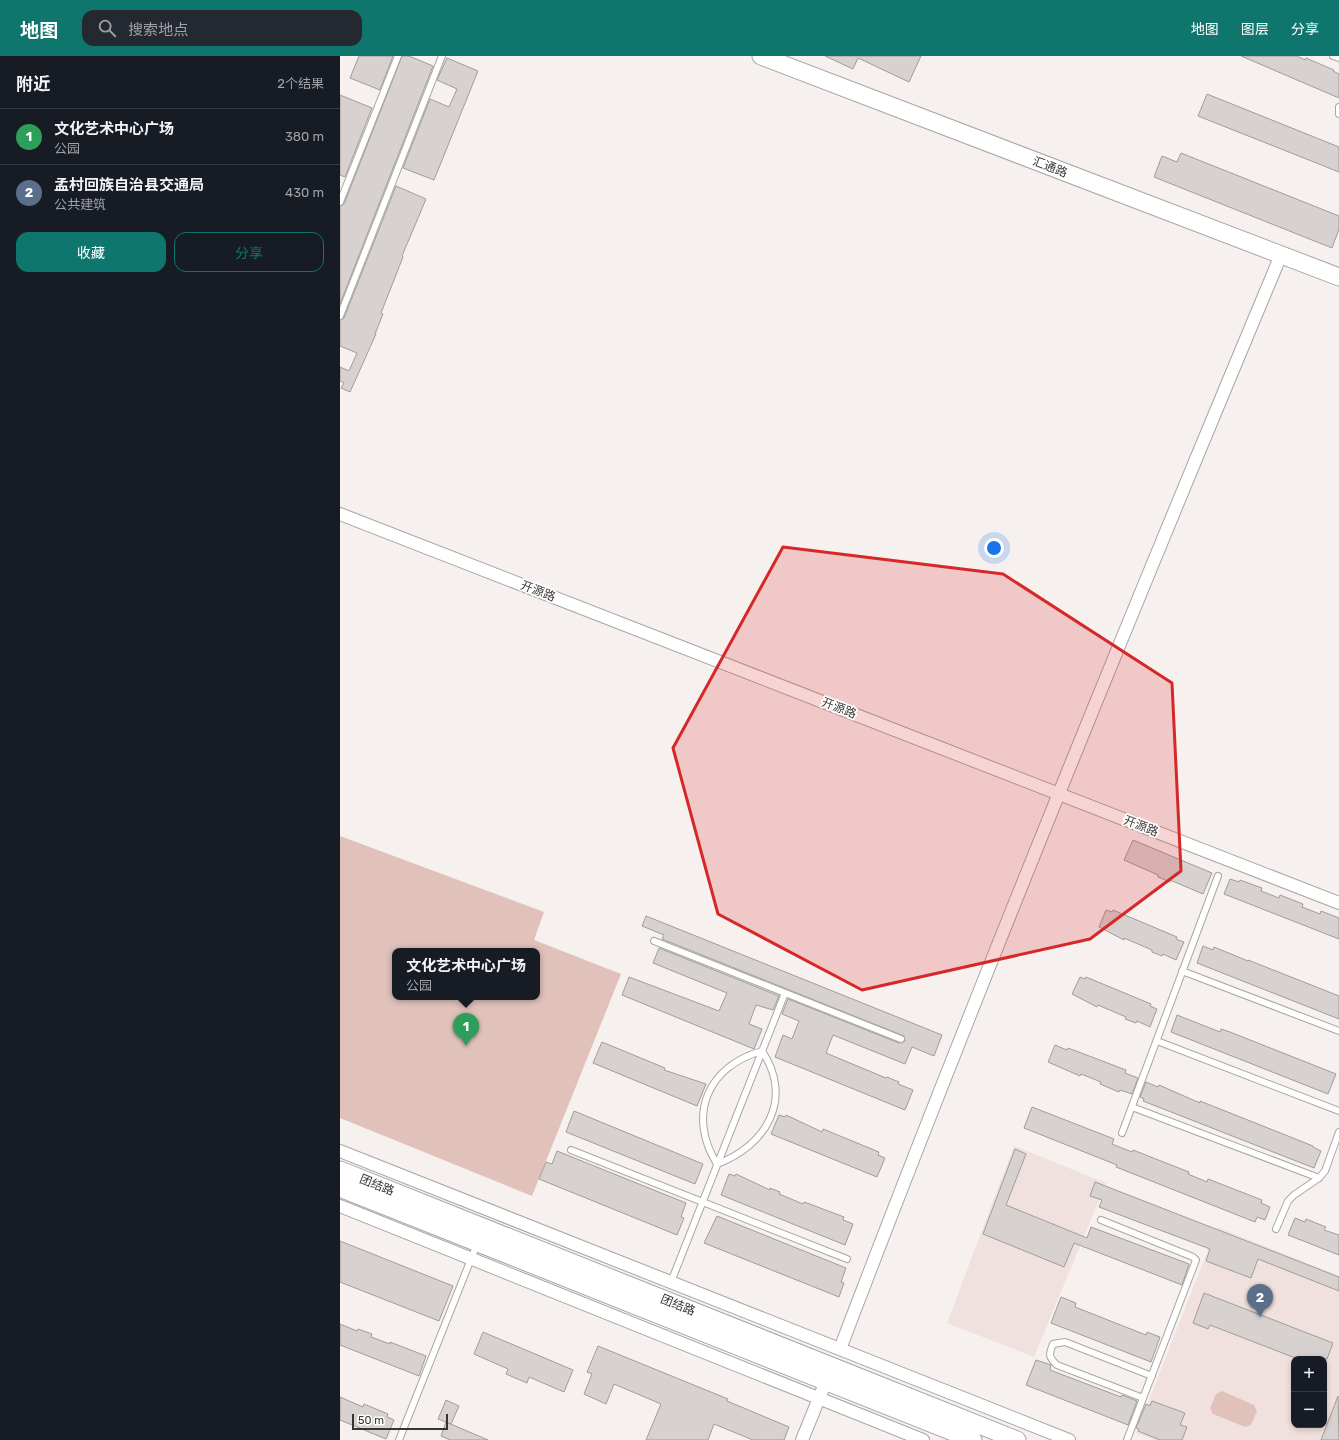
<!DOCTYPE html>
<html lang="zh">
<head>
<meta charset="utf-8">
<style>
	body { margin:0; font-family:Rubik,"Noto Sans SC",sans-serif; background:#242831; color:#f1f3f6 }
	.controls { position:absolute; right:12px; bottom:12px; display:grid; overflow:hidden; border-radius:8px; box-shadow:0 2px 6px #0003 }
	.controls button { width:36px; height:36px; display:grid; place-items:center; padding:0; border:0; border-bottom:1px solid #363941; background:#171b24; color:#f1f3f6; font:20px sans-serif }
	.scale { position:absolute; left:12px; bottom:10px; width:96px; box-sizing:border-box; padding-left:4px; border:2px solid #373434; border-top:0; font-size:11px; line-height:14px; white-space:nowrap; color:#373434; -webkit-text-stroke:3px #fff; paint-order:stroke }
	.you { position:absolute; left:654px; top:492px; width:14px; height:14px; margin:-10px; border:3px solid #fff; border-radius:50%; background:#1a73e8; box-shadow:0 0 0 6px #1a73e833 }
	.badge { display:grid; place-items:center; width:26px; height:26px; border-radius:50%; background:#0f766e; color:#fff; font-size:13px; font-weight:700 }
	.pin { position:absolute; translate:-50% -33px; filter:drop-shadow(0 1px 2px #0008) }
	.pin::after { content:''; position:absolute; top:21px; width:14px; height:12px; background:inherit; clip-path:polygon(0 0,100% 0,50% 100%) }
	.popup { position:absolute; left:52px; top:892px; width:148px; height:52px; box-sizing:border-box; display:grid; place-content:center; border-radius:8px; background:#171b24; filter:drop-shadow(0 1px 3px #0005); font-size:13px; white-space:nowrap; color:#9ea1a6 }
	.popup b { font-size:15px; color:#f1f3f6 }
	.popup::after { content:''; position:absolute; left:50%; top:100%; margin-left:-8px; border:8px solid transparent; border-top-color:#171b24 }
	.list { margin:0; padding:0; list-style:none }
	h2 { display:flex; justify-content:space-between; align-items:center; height:52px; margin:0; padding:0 16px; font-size:17px }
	h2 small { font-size:13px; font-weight:400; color:#9ea1a6 }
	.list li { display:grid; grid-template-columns:26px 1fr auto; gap:12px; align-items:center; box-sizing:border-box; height:56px; padding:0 16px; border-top:1px solid #363941 }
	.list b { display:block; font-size:15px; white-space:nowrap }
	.list p { margin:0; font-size:13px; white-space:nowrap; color:#9ea1a6 }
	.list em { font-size:13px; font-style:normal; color:#9ea1a6 }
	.actions { display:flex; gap:8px; padding:12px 16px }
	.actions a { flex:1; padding:9px 0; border:1px solid #0f766e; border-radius:12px; text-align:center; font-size:14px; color:#0f766e }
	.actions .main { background:#0f766e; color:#fff }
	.icon { flex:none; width:22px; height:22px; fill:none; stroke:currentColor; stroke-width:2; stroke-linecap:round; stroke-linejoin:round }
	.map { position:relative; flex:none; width:999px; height:1384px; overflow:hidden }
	header { display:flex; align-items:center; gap:24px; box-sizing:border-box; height:56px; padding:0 20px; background:#0f766e; color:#fff }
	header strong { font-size:19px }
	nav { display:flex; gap:22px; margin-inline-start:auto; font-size:14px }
	.search { width:280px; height:36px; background:#242831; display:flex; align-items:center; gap:10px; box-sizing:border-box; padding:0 14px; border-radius:12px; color:#9ea1a6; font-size:15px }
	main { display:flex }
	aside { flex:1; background:#171b24 }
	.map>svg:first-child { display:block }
	.built { fill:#f0e1de; fill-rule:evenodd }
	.green { fill:#e0c2bb; fill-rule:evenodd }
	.building { fill:#d7d1cf; stroke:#a19c9a }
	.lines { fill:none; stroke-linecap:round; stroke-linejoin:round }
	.lane-casing { stroke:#aba6a4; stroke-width:8 }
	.street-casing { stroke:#aba6a4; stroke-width:14 }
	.secondary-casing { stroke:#aba6a4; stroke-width:19 }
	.lane { stroke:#fff; stroke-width:6 }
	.street { stroke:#fff; stroke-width:12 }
	.secondary { stroke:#fff; stroke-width:17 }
	.marked { fill:#d62828; fill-opacity:0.2; stroke:#d62828; stroke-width:3; stroke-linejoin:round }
	.labels { text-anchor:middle; stroke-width:3.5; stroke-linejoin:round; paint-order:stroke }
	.street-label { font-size:12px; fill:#373434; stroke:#fff }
</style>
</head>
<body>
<header>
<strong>地图</strong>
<div class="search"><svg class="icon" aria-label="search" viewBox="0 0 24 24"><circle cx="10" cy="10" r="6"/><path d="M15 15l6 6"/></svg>搜索地点</div>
<nav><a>地图</a><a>图层</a><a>分享</a></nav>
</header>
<main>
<aside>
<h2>附近<small>2个结果</small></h2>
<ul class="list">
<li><span class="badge" style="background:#2e9e5b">1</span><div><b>文化艺术中心广场</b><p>公园</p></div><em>380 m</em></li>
<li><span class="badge" style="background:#5c6f8a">2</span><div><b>孟村回族自治县交通局</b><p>公共建筑</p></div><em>430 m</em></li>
</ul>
<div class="actions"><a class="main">收藏</a><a>分享</a></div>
</aside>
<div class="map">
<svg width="999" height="1384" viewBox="0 0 999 1384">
	<rect width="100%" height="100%" fill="#f6f0ef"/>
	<path class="built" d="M674 1090 766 1127 694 1301 607 1267Z
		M877 1171 999 1220V1384H814L796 1377ZM954 1303H984V1369H954Z"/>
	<path class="green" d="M0 780 204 856 194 884 281 918 192 1140 0 1062ZM55 895H197V941H55Z
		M882 1335 914 1349 917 1355 911 1369 905 1371 873 1358 870 1352 876 1338Z"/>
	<path class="building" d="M19 0H53L40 34 10 22Z
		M62 0H69L93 10 0 248V150L4 148Z
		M485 0H581L569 26 518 2 513 13Z
		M901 0H957L965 4 966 2 994 14 993 15 999 18V42Z
		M107 2 138 15 94 124 63 112 90 43 109 51 117 33 97 24Z
		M867 38 999 91V116L858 60Z
		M0 39 32 52 5 121 0 119Z
		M841 97 999 160V173L992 192 814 121 822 100 837 106Z
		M56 130 86 143 62 200 63 201 41 257 43 258 35 278H36L10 336 1 332 4 327 0 325V311L9 315 17 297 0 290V264L4 262Z
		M793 784 872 817 863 838 830 824V826L818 821V819L784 804Z
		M890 823 899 826 900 824 922 832 921 835 939 842 940 839 963 848 962 851 980 858 981 855 999 862V883L884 838Z
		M766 854 772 856 773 854 837 881 836 883 844 886 836 904 823 898 822 900 812 896V894L784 882V884L759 871Z
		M306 860 602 979 594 1000 572 991 565 1008 493 979 486 997 546 1022 547 1021 559 1026 558 1028 573 1034 565 1054 435 1001 443 979 452 983 459 965 442 958 448 943 559 987 565 985 564 980 322 883 324 879 302 870Z
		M863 890 873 894 874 891 908 905V904L999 940V963L857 907Z
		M319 892 439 940 433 954 416 949 409 968 422 973 414 993 282 939 289 921 379 955 387 937 313 907Z
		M740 921 745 923 746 921 811 948 810 950 817 953 810 971 797 965 796 967 785 963 786 961 758 949 757 951 732 938Z
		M837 959 880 976 881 973 890 976 996 1018 988 1038 831 976Z
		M262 986 325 1012 324 1014 366 1028 357 1050 253 1007Z
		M715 989 727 994 728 992 786 1014 785 1017 798 1022 792 1038 780 1034 779 1036 760 1028 761 1026 741 1018 740 1020 708 1006Z
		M806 1026 818 1031 819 1029 860 1047V1045L973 1090V1091L981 1095 974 1112 803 1045 804 1043 800 1041Z
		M692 1051 774 1083 772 1088 792 1096 793 1094 849 1116 848 1118 867 1126 868 1123 922 1144 921 1147 930 1151 925 1164 917 1161 915 1166 776 1111 777 1109 684 1072Z
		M234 1055 363 1108 355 1128 226 1076Z
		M439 1059 445 1061 446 1059 482 1076 483 1073 539 1096 538 1099 545 1102 537 1121 431 1078Z
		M675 1093 686 1098 666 1149 747 1182 751 1171 849 1208 842 1229 734 1187 724 1211 643 1178Z
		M217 1095 346 1147 341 1161 344 1162 337 1179 199 1123 206 1106 212 1108Z
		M389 1118 395 1120 396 1118 430 1134V1132L440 1136 439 1138 463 1148 464 1146 475 1150 504 1161 503 1164 513 1168 505 1189 381 1139Z
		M755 1126 999 1221V1235L918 1203 911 1222 866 1205 870 1193 759 1151 762 1144 750 1140Z
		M377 1160 506 1212 501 1226 504 1227 499 1241 364 1187Z
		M955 1162 965 1166 966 1163 986 1171 984 1174 999 1179V1199L948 1179Z
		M0 1185 113 1230 99 1265 0 1226Z
		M864 1237 993 1287 987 1303H958L870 1269 868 1273 853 1267Z
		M721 1241 736 1247 735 1251 806 1279 807 1276 820 1281 811 1306 711 1267Z
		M0 1268 17 1275 18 1273 32 1278 31 1281 50 1288V1286L86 1300 79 1320 0 1289Z
		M143 1276 233 1314 224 1336 189 1321 187 1327 166 1318 168 1313 134 1298Z
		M258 1290 388 1343 387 1345 449 1371 444 1384H413L374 1368 368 1384H306L321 1348 274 1328 266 1348 244 1338 252 1318 247 1316Z
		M696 1304 711 1309 710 1314 781 1341 782 1339 797 1345 788 1369 686 1329Z
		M998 1340 999 1384H981Z
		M0 1341 23 1351 24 1348 48 1358 47 1361 54 1364 46 1383 0 1364Z
		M106 1344 119 1350 111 1368 98 1363Z
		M812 1345 845 1357 840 1369 847 1371 842 1384H820L798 1375 799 1373 796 1372 806 1348 810 1350Z
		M106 1366 148 1384H110L101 1380Z"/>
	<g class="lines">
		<g class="lane-casing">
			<path id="lane" d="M993 0 999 2
				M999 51V58
				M0 146 58 0
				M0 260 102 0
				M314 885 561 983
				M842 915 999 975
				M817 985 999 1055
				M422 995C454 1043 426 1090 377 1108 347 1060 367 1010 422 995Z
				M792 1051 979 1122
				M782 1077 878 820
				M231 1094 507 1203
				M761 1164 853 1201 856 1204 787 1384
				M936 1173 948 1145 954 1139 979 1122 985 1115 999 1076
				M331 1226 445 937
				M803 1342 717 1309C708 1301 709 1298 713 1288L725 1286 812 1320
				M59 1384 137 1188"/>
		</g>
		<g class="street-casing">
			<path id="street" d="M0 458 999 847
				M0 1095 729 1384
				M0 1150 583 1384
				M500 1293C640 925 789 562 941 199
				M462 1384 486 1325"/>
		</g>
		<g class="secondary-casing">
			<path id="secondary" d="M421 0 999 221
				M0 1114 677 1384
				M0 1132 633 1384"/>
		</g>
		<use href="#lane" class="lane"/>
		<use href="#street" class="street"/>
		<use href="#secondary" class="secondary"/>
	</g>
	<path class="marked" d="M443 491 663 518 832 627 841 815 750 883 522 934 378 858 333 692Z"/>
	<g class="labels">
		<g class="street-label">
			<text transform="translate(710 111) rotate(21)" y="4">汇通路</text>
			<text transform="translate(198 535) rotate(21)" y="4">开源路</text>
			<text transform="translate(499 652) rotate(21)" y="4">开源路</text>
			<text transform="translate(801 770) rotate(21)" y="4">开源路</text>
			<text transform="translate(37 1129) rotate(22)" y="4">团结路</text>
			<text transform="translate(338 1249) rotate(22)" y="4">团结路</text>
		</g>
	</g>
</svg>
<div class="controls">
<button>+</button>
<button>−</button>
</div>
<div class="scale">50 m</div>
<div class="you"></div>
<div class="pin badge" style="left:126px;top:990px;background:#2e9e5b">1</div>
<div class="popup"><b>文化艺术中心广场</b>公园</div>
<div class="pin badge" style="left:920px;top:1261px;background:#5c6f8a">2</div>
</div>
</main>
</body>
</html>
